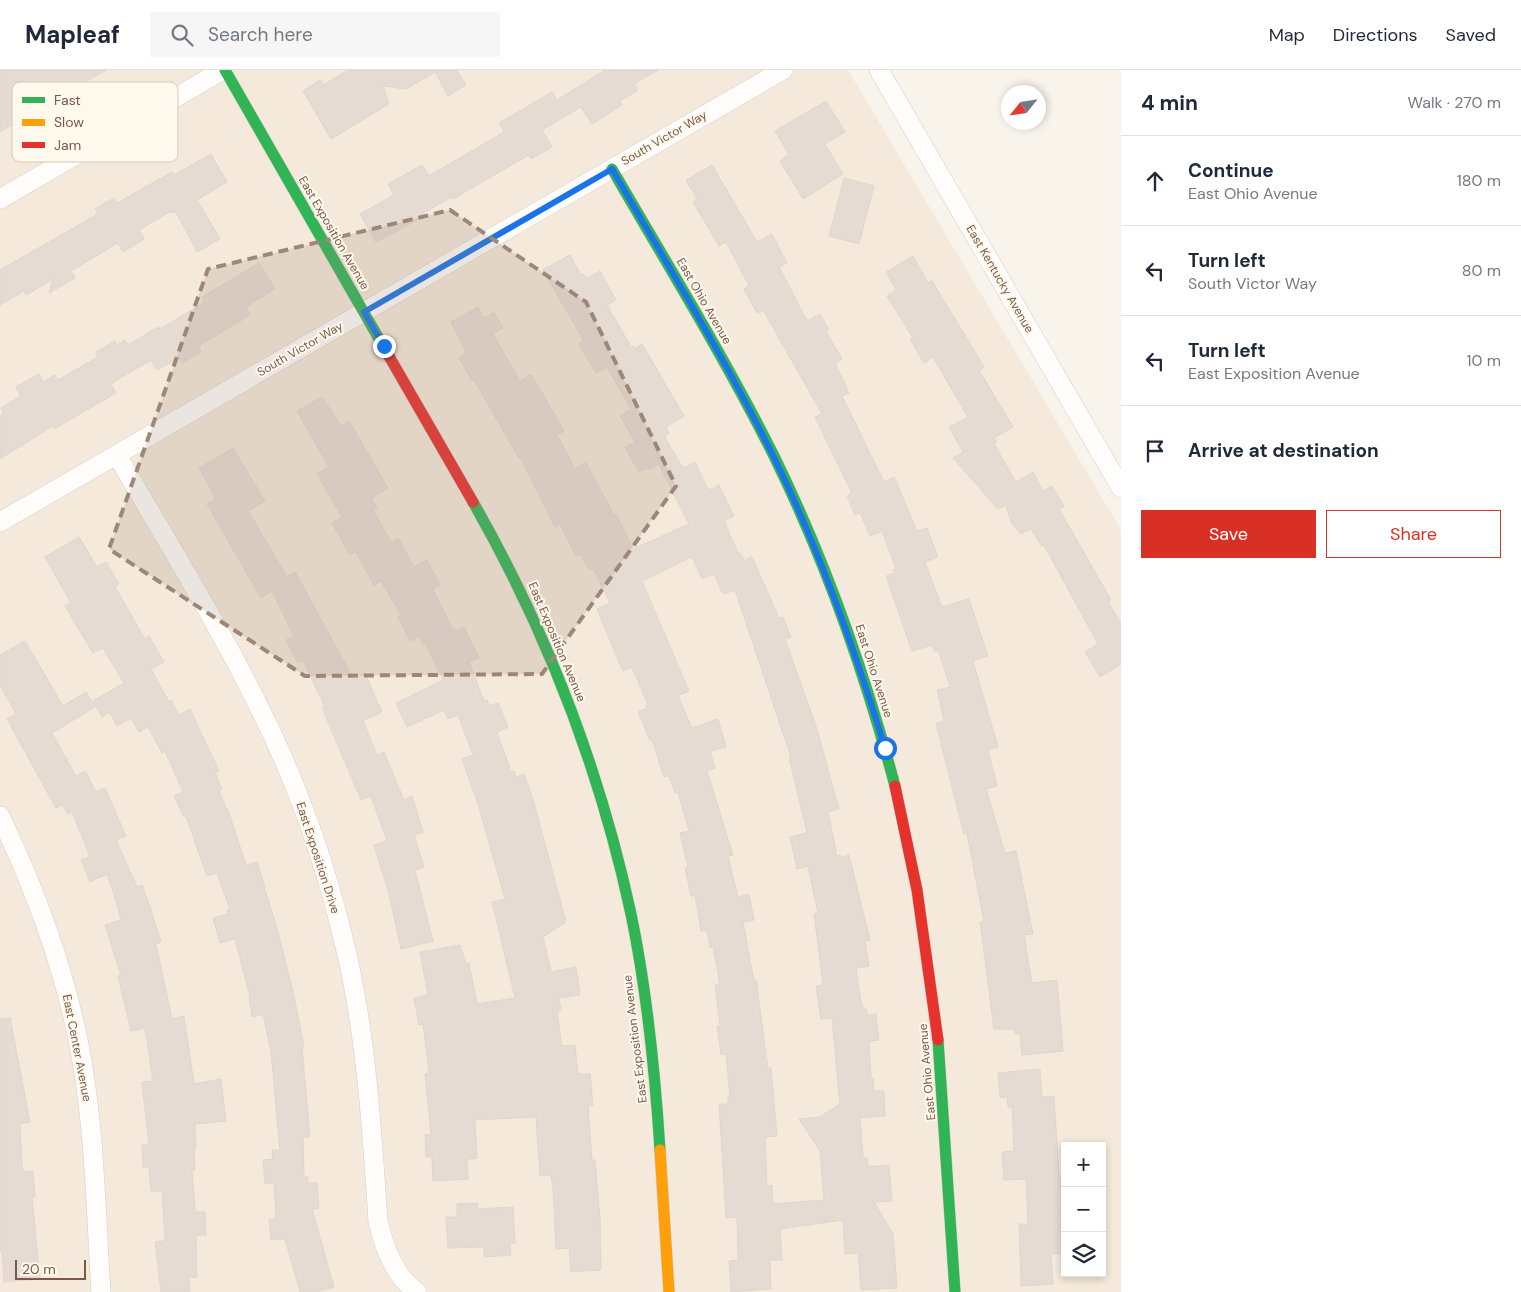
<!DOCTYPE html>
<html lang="en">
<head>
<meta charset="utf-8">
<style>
	body { margin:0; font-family:"DM Sans",sans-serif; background:#f6f6f7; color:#1f2937 }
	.controls { position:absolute; right:15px; bottom:15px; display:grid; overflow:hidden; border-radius:0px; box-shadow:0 2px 8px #0003 }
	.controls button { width:45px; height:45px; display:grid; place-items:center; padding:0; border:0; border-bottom:1px solid #e0e1e3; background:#fff; color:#1f2937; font:25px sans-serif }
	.compass { position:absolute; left:1001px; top:15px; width:45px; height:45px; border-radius:50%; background:#fff; box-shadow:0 2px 8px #0003; rotate:240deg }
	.scale { position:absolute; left:15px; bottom:12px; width:71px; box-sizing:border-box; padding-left:5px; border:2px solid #7a5947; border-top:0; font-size:14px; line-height:18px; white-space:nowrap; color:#7a5947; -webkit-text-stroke:4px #fff8ed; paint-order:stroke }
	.stop { position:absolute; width:15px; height:15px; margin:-11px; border:4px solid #1a73e8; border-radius:50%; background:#fff }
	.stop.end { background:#1a73e8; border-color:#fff; box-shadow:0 1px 5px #0008 }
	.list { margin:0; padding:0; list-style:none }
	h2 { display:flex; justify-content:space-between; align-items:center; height:65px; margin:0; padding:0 20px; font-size:21px }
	h2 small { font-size:16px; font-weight:400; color:#747a83 }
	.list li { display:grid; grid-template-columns:32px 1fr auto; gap:15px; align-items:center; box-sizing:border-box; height:90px; padding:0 20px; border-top:1px solid #e0e1e3 }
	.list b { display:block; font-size:19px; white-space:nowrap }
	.list p { margin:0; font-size:16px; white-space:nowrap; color:#747a83 }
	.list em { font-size:16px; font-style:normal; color:#747a83 }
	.actions { display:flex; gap:10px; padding:15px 20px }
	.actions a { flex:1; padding:11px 0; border:1px solid #d93025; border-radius:0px; text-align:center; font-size:18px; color:#d93025 }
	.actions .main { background:#d93025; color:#fff }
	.icon { flex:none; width:28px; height:28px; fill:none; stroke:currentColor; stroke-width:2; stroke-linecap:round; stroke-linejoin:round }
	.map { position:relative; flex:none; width:1121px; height:1222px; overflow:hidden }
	header { display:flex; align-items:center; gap:30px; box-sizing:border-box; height:70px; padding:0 25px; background:#fff; border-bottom:1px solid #e0e1e3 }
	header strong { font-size:24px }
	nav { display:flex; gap:28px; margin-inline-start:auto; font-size:18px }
	.search { width:350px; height:45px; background:#f6f6f7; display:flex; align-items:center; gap:12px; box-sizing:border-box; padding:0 18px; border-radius:0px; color:#747a83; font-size:19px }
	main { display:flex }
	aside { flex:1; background:#fff }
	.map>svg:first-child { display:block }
	.residential { fill:#f4e9da; fill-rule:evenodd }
	.building { fill:#e5dbd2; stroke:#e1d6cc; fill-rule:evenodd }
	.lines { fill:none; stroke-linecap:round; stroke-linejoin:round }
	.street-casing { stroke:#d7cec8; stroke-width:20 }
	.fast-casing { stroke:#d8cec7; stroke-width:12 }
	.slow-casing { stroke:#d8cec7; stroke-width:12 }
	.jam-casing { stroke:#d8cec7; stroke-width:12 }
	.street { stroke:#fefdfc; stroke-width:19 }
	.fast { stroke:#30b455; stroke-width:11 }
	.slow { stroke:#ff9f0a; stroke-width:11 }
	.jam { stroke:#e5322d; stroke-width:11 }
	.route { stroke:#1a73e8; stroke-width:6 }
	.marked { fill:#9f8777; fill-opacity:0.2; stroke:#9f8777; stroke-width:4; stroke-dasharray:10 6; stroke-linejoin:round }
	.labels { text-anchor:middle; stroke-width:4; stroke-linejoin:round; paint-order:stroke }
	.street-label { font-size:12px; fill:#7a5947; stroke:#fff8ed }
	.key { fill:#fff8ed; stroke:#d7c8bb; stroke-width:1 }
	.key-label { font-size:14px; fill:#7a5947 }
</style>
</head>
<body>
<header>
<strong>Mapleaf</strong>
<div class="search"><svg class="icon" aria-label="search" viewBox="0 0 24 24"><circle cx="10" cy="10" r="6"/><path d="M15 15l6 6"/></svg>Search here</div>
<nav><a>Map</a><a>Directions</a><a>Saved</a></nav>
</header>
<main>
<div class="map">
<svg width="1121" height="1222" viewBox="0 0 1121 1222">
	<rect width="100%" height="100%" fill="#f8f3eb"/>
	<path class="residential" d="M0 0H848L1121 460V1222H0ZM1065 1076H1102V1203H1065Z"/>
	<path class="building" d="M0 0H106L0 62Z
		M348 0H457L466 15 448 26 435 2 406 19 383 16 389 34 331 69 303 21 320 10 323 15Z
		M605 0H658L634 14 638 20 620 31 622 35 592 54 581 37 542 60 552 77 531 89 529 85 453 129 452 127 421 144 423 147 376 172 360 144 394 125 388 114 422 95 429 106 504 62 499 53 552 22 557 30Z
		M826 31 845 62 825 74 843 104 803 129 780 91 789 85 775 61Z
		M211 84 227 112 197 130 220 169 197 182 176 142 173 143 171 141 139 160 144 169 123 182 118 173 71 201 75 208 49 223 53 209 26 225 24 221 0 235V200L98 144 95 139 114 128 117 133 172 102 174 105Z
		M712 95 757 172 772 164 787 193 779 197 806 249 809 250 820 244 829 260 826 261 842 289 835 293 849 323 842 326 884 412 894 407 917 461 927 458 938 487 925 492 942 537 969 529 988 586 973 591 998 677 988 680 997 716 986 719 1005 783 1016 781 1033 864 1024 865 1032 913 1057 910 1063 981 1022 985 1020 964H1015V959H994L980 852H984L967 763 964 764 936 654 944 651 937 620 950 617 939 582 934 581 932 575 912 581 886 506 895 503 893 500 896 499 882 461 870 466 860 443 855 445 847 426 852 423 815 347 822 344 763 240 757 243 744 219 749 216 726 172 719 176 693 132 697 129 686 110Z
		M844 108 874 116 859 174 829 166Z
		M570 185 581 205 583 203 586 209 600 201 616 230 607 235 631 277 633 276 634 279 642 274 655 296 684 346 666 357 669 363 664 366 683 398 695 392 707 418 711 420 719 415 734 446 724 451 738 483H740L744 491 752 487 779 548 783 547 791 567 785 569 817 659 839 739 828 742 837 786 840 785V788L849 785 870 870 865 871 869 896 856 898 861 933 864 939H866L868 945 876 944 879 970 869 971 871 1008H873L874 1021H884L885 1046 860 1048 863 1088H867L868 1097 889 1095 892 1131 874 1132 893 1164 897 1218 861 1220 858 1183 845 1184 843 1150 780 1159 782 1190H770L771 1219 731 1222 729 1191 738 1190 737 1147 726 1148 719 1034H728V1027H730L726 984 721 985 717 956H720L715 915 720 914 713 877 710 878 707 860 701 861 695 825 691 826 685 798 688 797 680 763 689 761 678 722 675 723 669 706 664 707 652 669 650 670 638 642 647 638 646 636 648 635 632 597 623 601 597 539 610 533 593 498 589 500 581 484 576 486 560 454 555 457 520 387 519 388 474 310 472 311 459 288 467 283 451 252 478 237 484 248 494 242 503 258 493 264 520 311 531 304 564 361 557 365 575 399 586 393 614 445 616 444 633 479 689 454 659 394 648 400 646 398 639 402 625 377 635 372 620 346 631 339 607 297 596 303 579 274 584 271 543 200ZM692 487 702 509 714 504 723 524 735 520 791 687H789L807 763 790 767 797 799 808 796 818 843 814 844 823 915 816 916 821 949 832 948 840 1034 820 1047 799 1049 820 1081 824 1130 773 1134 772 1115 767 1116 765 1067 777 1066 771 998H768L756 910 754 911 743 852 754 850 749 824 738 827 728 786 733 785 707 701 715 698 710 681 726 677 718 649 692 658 678 626 689 621 642 511Z
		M913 186 928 213 932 211 969 272 984 297 979 300 1013 357 994 368 997 372 994 374 1016 412 1033 402 1043 421 1052 416 1064 436 1059 439 1111 530 1108 532 1121 554V594L1100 607 1085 582 1098 574 1044 475 1042 476 1031 459 1021 464 1011 453 1006 435 998 439 953 388 963 382 949 357 968 347 933 287 924 293 910 269 913 268 887 226 896 220 886 202Z
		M259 193 275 219 246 237 250 245 199 276 201 282 182 293 179 288 157 300 151 290 117 310 111 315 116 323 54 359 53 356 0 389V346L4 343 1 338 21 326 16 317 39 304 43 312 55 305 58 310 98 287 96 282 115 271 117 275 125 270 128 275 158 257 160 259 205 232 202 227Z
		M322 327 341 356 349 351 388 418 371 428 377 438 373 440 391 472 398 468 414 497 427 490 440 515 433 519 453 560 455 559 456 561 464 557 479 588 469 592 484 631 487 630 489 636 498 633 508 657 497 662 511 702 514 701 516 707 524 704 533 729 566 852 543 867 551 902 576 897 580 925 559 928 561 940 557 942 562 976 575 975 578 1004H590L593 1035 588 1036 592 1090H595L600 1148 601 1200 571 1202 569 1178 556 1179 553 1118 551 1105 540 1106 536 1047 475 1050 477 1088 467 1089 468 1109 433 1111 432 1087H426L425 1065 431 1064 425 1004 429 1003 423 954 419 955 414 928 428 925 420 882 460 875 466 894 469 893 477 934 515 928 492 832 505 829 479 737 462 689 473 685 458 645 448 649 444 640 407 657 396 633 443 610 425 573 423 574 419 566 410 571 398 547 401 545 381 511 374 515 356 482 350 485 332 453 342 447 317 404 329 397 297 341Z
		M233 378 265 431 248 441 287 507 295 502 353 608 365 603 382 642 363 651 377 685 384 682 404 730 412 726 423 762 414 765 424 797 415 800 433 871 401 879 389 824 374 775 387 771 371 726 361 730 322 638 325 637 303 590 298 593 286 570 294 566 272 521 261 528 207 434 216 429 199 398Z
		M79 467 97 497 106 492 119 514 115 517 145 569 149 566 164 592 151 599 169 632 171 630 179 645 190 639 219 701 215 703 222 720 219 721 230 746 244 789 247 795 257 792 265 817H264L277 858 294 926 304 977H302L310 1067H303L304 1107H308V1113H317L319 1138 312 1139 334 1217 316 1222H300L285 1169 271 1170 269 1149H276L274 1113 265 1114 263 1090 273 1089 272 1080H280L271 982 263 944 252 947 249 927H250L235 869 220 873 213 848 228 844 227 840 230 839 217 803 207 806 186 746 184 747 174 726 183 722 165 681 162 683 148 657 139 662 131 648 117 656 110 642 102 647 93 631 124 613 103 578 93 583 65 536 71 533 45 487Z
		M25 571 63 636 86 622 95 637 52 663 76 706 85 701 96 722 105 718 126 766 116 770 137 817 142 815 149 834 161 872 156 874 172 949 184 946 194 1014 221 1009 226 1051 195 1054 196 1078H194L195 1100H192L195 1142H205L206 1165H196L197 1207 189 1208 190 1222H161L155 1172 165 1171 162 1121H151L149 1097H143L142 1075H149L142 1012 152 1011V1004L145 958 131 961 118 906 121 905 105 855 121 850 116 831 107 804 90 812 81 790 90 786 72 742 68 744 62 735 56 738 7 649 16 644 0 615V585Z
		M10 948 30 1052 20 1054 22 1095 24 1102 33 1101 35 1127H32L40 1209 4 1212 2 1181H0V949Z
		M1040 999 1042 1027 1054 1026 1059 1106 1065 1105V1139H1061L1064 1183 1051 1184 1053 1214 1021 1216 1019 1154H1028L1026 1109 1004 1110 1002 1082 1014 1081 1012 1036 1008 1037 1007 1027H1000L998 1003Z
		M477 1133 478 1139 513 1137 515 1173H510L511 1185 484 1187V1177L448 1178 446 1147H457V1134Z"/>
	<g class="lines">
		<g class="street-casing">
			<path id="street" d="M879 0 1121 418
				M0 129 223 0
				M117 385C170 477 228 569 273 666 306 737 331 813 348 889 367 975 372 1063 378 1151 384 1177 394 1206 417 1222
				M0 452 783 0
				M0 746C38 825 67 905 82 991 95 1067 96 1145 101 1222"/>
		</g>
		<g class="fast-casing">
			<path id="fast" d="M225 0 386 281
				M612 99C667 194 725 288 774 386 826 492 865 603 895 716
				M473 432C546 560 600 700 631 844 647 921 655 1001 660 1080
				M938 970 955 1222"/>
		</g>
		<g class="slow-casing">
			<path id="slow" d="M660 1080 669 1222"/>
		</g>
		<g class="jam-casing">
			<path id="jam" d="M386 281 473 432
				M895 716 917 820 938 970"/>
		</g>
		<use href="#street" class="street"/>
		<use href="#fast" class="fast"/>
		<use href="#slow" class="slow"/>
		<use href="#jam" class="jam"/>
	</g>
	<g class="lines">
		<path class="route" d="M384 276 364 242 612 99C674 207 742 315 794 430 830 510 859 593 885 678"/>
	</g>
	<path class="marked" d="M450 140 586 232 676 416 542 604 305 606 109 479 208 199Z"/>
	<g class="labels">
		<g class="street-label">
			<text transform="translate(664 68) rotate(-30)" y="4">South Victor Way</text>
			<text transform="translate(334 163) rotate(60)" y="4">East Exposition Avenue</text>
			<text transform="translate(1000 209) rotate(60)" y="4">East Kentucky Avenue</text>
			<text transform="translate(704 231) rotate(60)" y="4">East Ohio Avenue</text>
			<text transform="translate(300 279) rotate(-30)" y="4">South Victor Way</text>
			<text transform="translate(557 572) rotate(67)" y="4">East Exposition Avenue</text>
			<text transform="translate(874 601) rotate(72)" y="4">East Ohio Avenue</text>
			<text transform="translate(318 788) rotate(72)" y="4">East Exposition Drive</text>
			<text transform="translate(635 969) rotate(-97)" y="4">East Exposition Avenue</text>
			<text transform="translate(77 978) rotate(79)" y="4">East Center Avenue</text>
			<text transform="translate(927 1002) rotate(-95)" y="4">East Ohio Avenue</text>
		</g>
	</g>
	<rect x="12" y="12" width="166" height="80" rx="8" class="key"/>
	<rect x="22" y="27" width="23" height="6" fill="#30b455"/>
	<rect x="22" y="49" width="23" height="7" fill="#ff9f0a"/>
	<rect x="22" y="72" width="23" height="6" fill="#e5322d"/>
	<g class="key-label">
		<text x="54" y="35">Fast</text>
		<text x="54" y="57">Slow</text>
		<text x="54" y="80">Jam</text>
	</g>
</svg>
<div class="controls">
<button>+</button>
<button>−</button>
<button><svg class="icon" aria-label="layers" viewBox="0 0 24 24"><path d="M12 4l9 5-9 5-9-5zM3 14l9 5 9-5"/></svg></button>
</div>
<svg class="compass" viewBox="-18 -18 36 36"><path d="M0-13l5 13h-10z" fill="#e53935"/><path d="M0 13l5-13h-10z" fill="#747a83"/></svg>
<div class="scale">20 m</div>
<div class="stop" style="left:885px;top:678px"></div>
<div class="stop end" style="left:384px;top:276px"></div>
</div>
<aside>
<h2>4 min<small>Walk · 270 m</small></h2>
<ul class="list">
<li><svg class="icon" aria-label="ahead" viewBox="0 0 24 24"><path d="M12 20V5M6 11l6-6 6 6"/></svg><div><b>Continue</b><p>East Ohio Avenue</p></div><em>180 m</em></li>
<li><svg class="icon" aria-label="left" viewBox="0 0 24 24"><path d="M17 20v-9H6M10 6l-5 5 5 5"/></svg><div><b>Turn left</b><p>South Victor Way</p></div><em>80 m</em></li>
<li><svg class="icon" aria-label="left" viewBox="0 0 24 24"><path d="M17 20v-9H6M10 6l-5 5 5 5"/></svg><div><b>Turn left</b><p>East Exposition Avenue</p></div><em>10 m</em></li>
<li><svg class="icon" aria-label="arrive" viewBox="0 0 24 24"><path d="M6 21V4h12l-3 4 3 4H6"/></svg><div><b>Arrive at destination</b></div></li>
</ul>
<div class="actions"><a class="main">Save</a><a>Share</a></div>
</aside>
</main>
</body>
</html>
